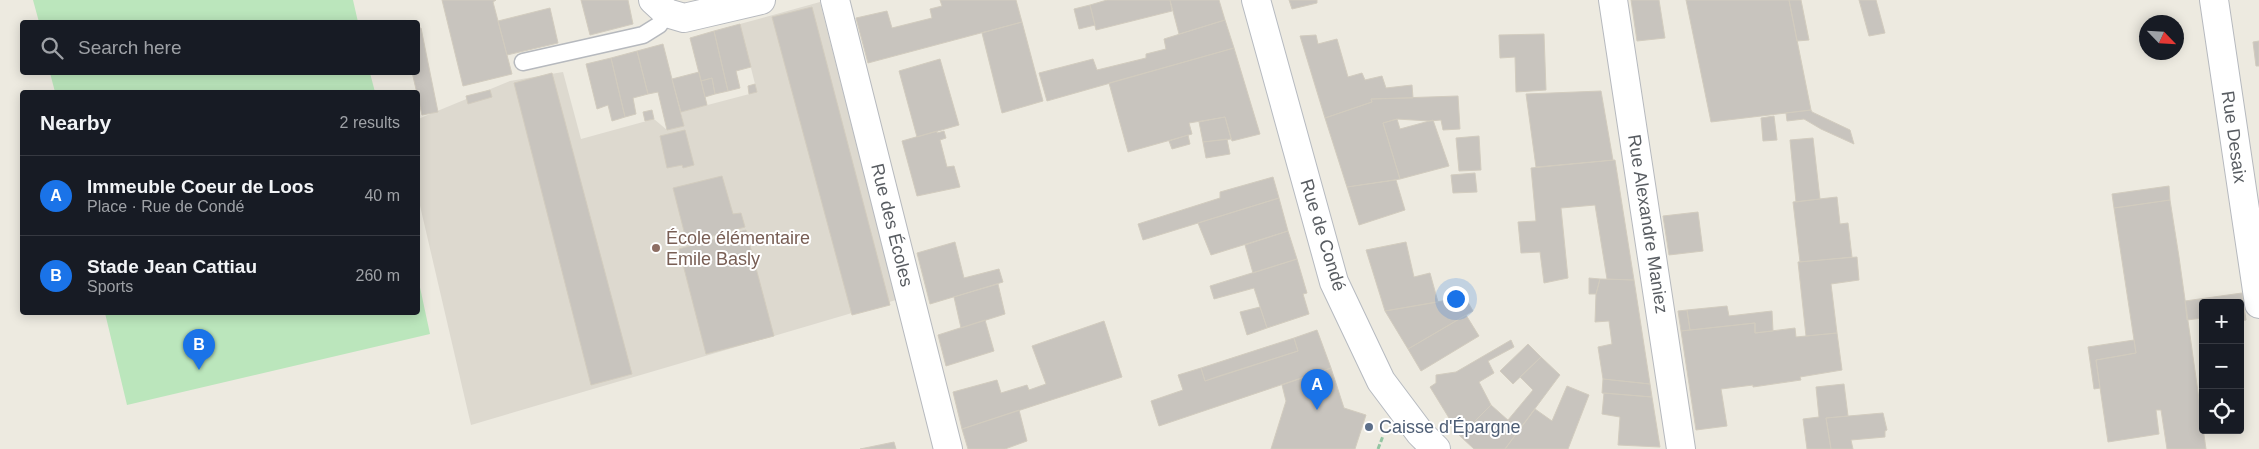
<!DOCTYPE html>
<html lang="en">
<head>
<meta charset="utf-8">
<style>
	body { margin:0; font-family:Arial,sans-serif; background:#20242c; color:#f1f3f6 }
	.controls { position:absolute; right:15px; bottom:15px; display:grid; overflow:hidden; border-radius:5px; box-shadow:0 2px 12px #0003 }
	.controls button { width:45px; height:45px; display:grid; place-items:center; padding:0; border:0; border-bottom:1px solid #363941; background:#171b24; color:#f1f3f6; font:25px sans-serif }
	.compass { position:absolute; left:2139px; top:15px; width:45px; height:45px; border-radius:50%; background:#171b24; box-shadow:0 2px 12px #0003; rotate:115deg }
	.you { position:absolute; left:1455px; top:298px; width:18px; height:18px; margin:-12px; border:4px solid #fff; border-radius:50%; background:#1a73e8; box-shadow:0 0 0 8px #1a73e833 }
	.badge { display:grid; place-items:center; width:32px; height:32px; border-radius:50%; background:#1a73e8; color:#fff; font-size:16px; font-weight:700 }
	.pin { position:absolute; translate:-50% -41px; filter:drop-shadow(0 1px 2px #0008) }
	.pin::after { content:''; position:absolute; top:26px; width:18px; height:15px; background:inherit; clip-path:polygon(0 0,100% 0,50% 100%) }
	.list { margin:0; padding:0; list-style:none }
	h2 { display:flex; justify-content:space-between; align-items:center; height:65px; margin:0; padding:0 20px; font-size:21px }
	h2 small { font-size:16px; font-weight:400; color:#9ea1a6 }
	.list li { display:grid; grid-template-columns:32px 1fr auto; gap:15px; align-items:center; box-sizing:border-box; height:80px; padding:0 20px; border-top:1px solid #363941 }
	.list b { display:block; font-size:19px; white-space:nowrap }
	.list p { margin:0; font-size:16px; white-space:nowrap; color:#9ea1a6 }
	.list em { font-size:16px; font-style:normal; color:#9ea1a6 }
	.icon { flex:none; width:28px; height:28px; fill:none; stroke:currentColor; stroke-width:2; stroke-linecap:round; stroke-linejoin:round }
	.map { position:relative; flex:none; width:2259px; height:449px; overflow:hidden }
	.search { position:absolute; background:#171b24; box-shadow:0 2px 12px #0003; left:20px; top:20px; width:400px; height:55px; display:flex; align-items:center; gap:12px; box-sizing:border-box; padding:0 18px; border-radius:5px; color:#9ea1a6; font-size:19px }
	.panel { position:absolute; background:#171b24; box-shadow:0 2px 12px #0003; left:20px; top:90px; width:400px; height:225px; border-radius:5px }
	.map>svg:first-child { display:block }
	.education { fill:#ddd9cf }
	.green { fill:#bbe6bc }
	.building { fill:#c8c4be; stroke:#d2ccbf }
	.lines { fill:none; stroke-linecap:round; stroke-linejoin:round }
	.service-casing { stroke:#b6b9be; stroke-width:19 }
	.minor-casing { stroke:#b6b9be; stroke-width:30 }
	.secondary-casing { stroke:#b6bac0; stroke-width:30 }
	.path { stroke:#93c5a2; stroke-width:3; stroke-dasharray:5 2.5; stroke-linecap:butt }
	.service { stroke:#fff; stroke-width:16 }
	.minor { stroke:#fff; stroke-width:28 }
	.secondary { stroke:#fff; stroke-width:28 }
	.education-dot { fill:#8d6e63; stroke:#fff; stroke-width:2 }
	.service-dot { fill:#5c6f8a; stroke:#fff; stroke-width:2 }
	.labels { text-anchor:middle; stroke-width:4; stroke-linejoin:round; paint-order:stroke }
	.street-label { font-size:18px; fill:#595d62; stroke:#fff }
	.education-label { font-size:18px; fill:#785e54; stroke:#fff; text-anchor:start }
	.service-label { font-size:18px; fill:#4e5e75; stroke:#fff; text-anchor:start }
</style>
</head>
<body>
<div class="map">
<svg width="2259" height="449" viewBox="0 0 2259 449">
	<rect width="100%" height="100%" fill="#edeae0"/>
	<path class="education" d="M820 2 896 300 471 425 418 197V119L510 81 563 72 581 139 654 119 667 130 684 126 681 112 757 92 740 24Z"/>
	<path class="green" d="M33 0H353L358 22H39Z
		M50 73H370L375 92H55Z
		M418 278 430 334 127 405 105 313 418 312Z"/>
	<path class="building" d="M442 0H496L493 2 512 74 463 86Z
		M581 0H628L633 24 590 35Z
		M940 0H1016L1022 22 868 63 856 18 887 11 892 28 932 18 930 9 942 6Z
		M1107 0H1170L1172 11 1096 30 1090 5Z
		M1170 0H1219L1225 20 1179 34Z
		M1289 0H1317V3L1292 9Z
		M1631 0H1659L1665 38 1637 41Z
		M1686 0H1789L1811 110 1711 122Z
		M1789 0H1801L1809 40 1797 41Z
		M1859 0H1876L1885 33 1869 36Z
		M1090 5 1095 25 1079 29 1074 9Z
		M812 7 890 305 852 315 772 17Z
		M550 8 558 43 507 55 498 21Z
		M1225 20 1234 48 1047 101 1039 73 1093 59 1097 70 1146 58V54L1166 49 1164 39Z
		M1022 22 1043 101 1002 113 982 33Z
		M740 24 751 67 736 71 740 88 728 91 714 31Z
		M418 28H421L438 112 422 115 412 72H418Z
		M714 31 728 91 715 94 712 78 701 81 690 38Z
		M1544 34 1546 90 1516 92 1515 57 1500 58 1499 35Z
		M1316 35 1318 44 1337 39 1348 77 1362 73 1365 80 1382 76 1386 88 1412 85 1413 98 1371 99 1372 102 1325 118 1300 36Z
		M2259 41V66H2256L2253 42Z
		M663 44 684 126 667 130 658 92 648 94 637 51Z
		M1234 48 1260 134 1232 141 1225 117 1189 123 1192 134 1128 152 1109 83Z
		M637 51 648 94 633 98 636 114 625 117 611 58Z
		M611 58 625 117 612 121 608 105 597 109 586 64Z
		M940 59 959 125 917 137 899 71Z
		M699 72 707 105 681 112 672 79Z
		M552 73 632 374 591 385 514 83Z
		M712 78 715 94 705 97 701 81Z
		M755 84 757 92 749 94 748 86Z
		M490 90 492 97 468 104 466 96Z
		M1601 91 1613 160 1536 167 1526 94Z
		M1458 96 1460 129 1443 130 1441 120 1429 121 1397 119 1383 123 1400 179 1347 187 1325 118 1372 102 1371 99Z
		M652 110 654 119 645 121 643 112Z
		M1811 110 1812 112 1850 130 1854 144 1821 129 1804 119 1787 121 1786 113Z
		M1774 116 1777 140 1763 141 1761 118Z
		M1225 117 1231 139 1203 142 1199 122Z
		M1397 119 1400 129 1433 120 1449 166 1400 179 1383 123Z
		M685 130 694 165 683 168 682 165 667 168 660 136Z
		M937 131V133L944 131 946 138 940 140 947 167 954 166 960 187 917 196 902 141Z
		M1188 135 1190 144 1172 149 1169 141Z
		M1479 136 1481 170 1459 171 1456 138Z
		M1813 138 1820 199 1796 202 1790 140Z
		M1227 139 1230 154 1206 158 1203 142Z
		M1615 160 1634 280 1607 279 1595 205 1561 208 1568 278 1544 283 1540 252 1521 253 1518 222 1536 221 1531 168Z
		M1475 173 1477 192 1453 193 1451 175Z
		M722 176 733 214 741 213 745 227 687 243 673 188Z
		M1273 177 1279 198 1143 240 1138 224 1220 198V192Z
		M1396 180 1405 210 1359 225 1347 187Z
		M2169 186 2170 200 2114 208 2112 194Z
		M1837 197 1840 224 1848 223 1852 257 1800 262 1793 202Z
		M1279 198 1288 231 1211 255 1198 223Z
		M2170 200 2179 257 2206 449H2167L2161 410H2156L2159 434 2108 442 2104 415 2096 360 2136 353 2114 208Z
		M1698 212 1703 251 1669 255 1663 216Z
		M746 230 774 336 706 354 679 249Z
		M1288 231 1297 259 1253 273 1245 245Z
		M955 242 964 278 999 269 1003 282 930 304 917 253Z
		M1406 242 1414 277 1430 273 1438 302 1385 311 1366 250Z
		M1857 257 1859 280 1831 284 1837 333 1806 336 1798 262Z
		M1297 259 1307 293 1303 294 1309 314 1267 328 1254 288 1214 299 1210 286Z
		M1589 278 1600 279 1596 294H1589Z
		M1600 279 1634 280 1650 384 1603 379 1598 347 1612 344 1609 321 1595 322 1596 294Z
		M998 284 1005 314 961 328 954 297Z
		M2242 293 2246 320 2240 321V303H2203V318L2187 320 2185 301Z
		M1465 297 1473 311 1408 349 1385 311Z
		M1727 306 1729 316 1772 311 1773 331 1755 333V323L1690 330 1687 310Z
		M1260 307 1267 328 1247 335 1240 312Z
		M1687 310 1690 330 1681 331 1678 311Z
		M1466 315 1479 336 1421 371 1408 349Z
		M985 320 994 351 946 366 938 335Z
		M1104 321 1122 377 962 429 953 392 997 380 1001 393 1027 385 1029 390 1046 384 1032 346Z
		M1755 323V333L1795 328 1796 337 1837 333 1842 370 1800 377 1801 380 1753 387V385L1721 389 1727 426 1696 430 1681 331Z
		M1317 330 1331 368 1159 426 1151 401 1183 390 1178 375 1201 368 1205 381 1219 376 1298 351 1294 338Z
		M1294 338 1298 351 1205 381 1201 368Z
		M1511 340 1514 347 1488 361 1494 373 1479 382 1491 405 1460 436 1430 387 1436 383V375L1456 372Z
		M2134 340 2136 353 2096 360 2100 388 2094 389 2088 347Z
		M1528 344 1541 357 1513 384 1500 371Z
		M1541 357 1560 375 1519 430 1508 420 1533 390 1520 377Z
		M1331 368 1344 408 1366 415 1355 449H1271L1286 401 1282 385Z
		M1603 379 1650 384 1652 397 1602 393Z
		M1844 384 1848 416 1826 418 1831 449H1807L1803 419 1819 417 1816 387Z
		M1567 386 1589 395 1568 449H1505L1535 409 1552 421Z
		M1604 393 1652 397 1660 447 1618 445 1620 417 1602 414Z
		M1491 405 1519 430 1505 449H1474L1460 436Z
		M1019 410 1027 441 1005 449H968L962 429Z
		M1883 413 1887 430 1885 431V437L1851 440 1853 449H1831L1826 418Z
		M894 442 896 449H860Z"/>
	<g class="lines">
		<g class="service-casing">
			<path id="service" d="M523 62 643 35 659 25 667 13"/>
		</g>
		<g class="minor-casing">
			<path id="minor" d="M653 0 667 13 684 18 761 0
				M835 0 948 449
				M1613 0 1681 449
				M2214 0 2259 304"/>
		</g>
		<g class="secondary-casing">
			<path id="secondary" d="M1256 0 1334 282 1381 381 1420 433 1436 449"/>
		</g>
		<path class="path" d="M1378 449 1383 436"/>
		<use href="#service" class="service"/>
		<use href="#minor" class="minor"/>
		<use href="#secondary" class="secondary"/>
	</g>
	<circle class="education-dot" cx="656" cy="248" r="5"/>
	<circle class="service-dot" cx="1369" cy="427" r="5"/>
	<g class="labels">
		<g class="street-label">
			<text transform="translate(2234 137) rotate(82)" y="6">Rue Desaix</text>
			<text transform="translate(1648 224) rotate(81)" y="6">Rue Alexandre Maniez</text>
			<text transform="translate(892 225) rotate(76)" y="6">Rue des Écoles</text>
			<text transform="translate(1323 235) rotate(73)" y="6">Rue de Condé</text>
		</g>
		<g class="education-label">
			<text x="666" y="244">École élémentaire<tspan x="666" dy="21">Emile Basly</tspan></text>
		</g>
		<g class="service-label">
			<text x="1379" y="433">Caisse d'Épargne</text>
		</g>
	</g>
</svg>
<div class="controls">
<button>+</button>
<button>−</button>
<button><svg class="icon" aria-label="locate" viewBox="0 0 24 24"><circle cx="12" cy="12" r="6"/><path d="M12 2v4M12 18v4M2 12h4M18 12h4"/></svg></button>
</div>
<svg class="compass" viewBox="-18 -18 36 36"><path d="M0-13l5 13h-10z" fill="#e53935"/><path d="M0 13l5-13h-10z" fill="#9ea1a6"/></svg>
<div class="you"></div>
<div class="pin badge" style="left:1317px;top:410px">A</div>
<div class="pin badge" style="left:199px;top:370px">B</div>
<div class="search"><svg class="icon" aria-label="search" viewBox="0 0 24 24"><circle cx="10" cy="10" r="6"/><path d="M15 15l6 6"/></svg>Search here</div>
<section class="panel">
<h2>Nearby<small>2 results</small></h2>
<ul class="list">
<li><span class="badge">A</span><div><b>Immeuble Coeur de Loos</b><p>Place · Rue de Condé</p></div><em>40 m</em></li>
<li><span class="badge">B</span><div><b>Stade Jean Cattiau</b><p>Sports</p></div><em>260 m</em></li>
</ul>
</section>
</div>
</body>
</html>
